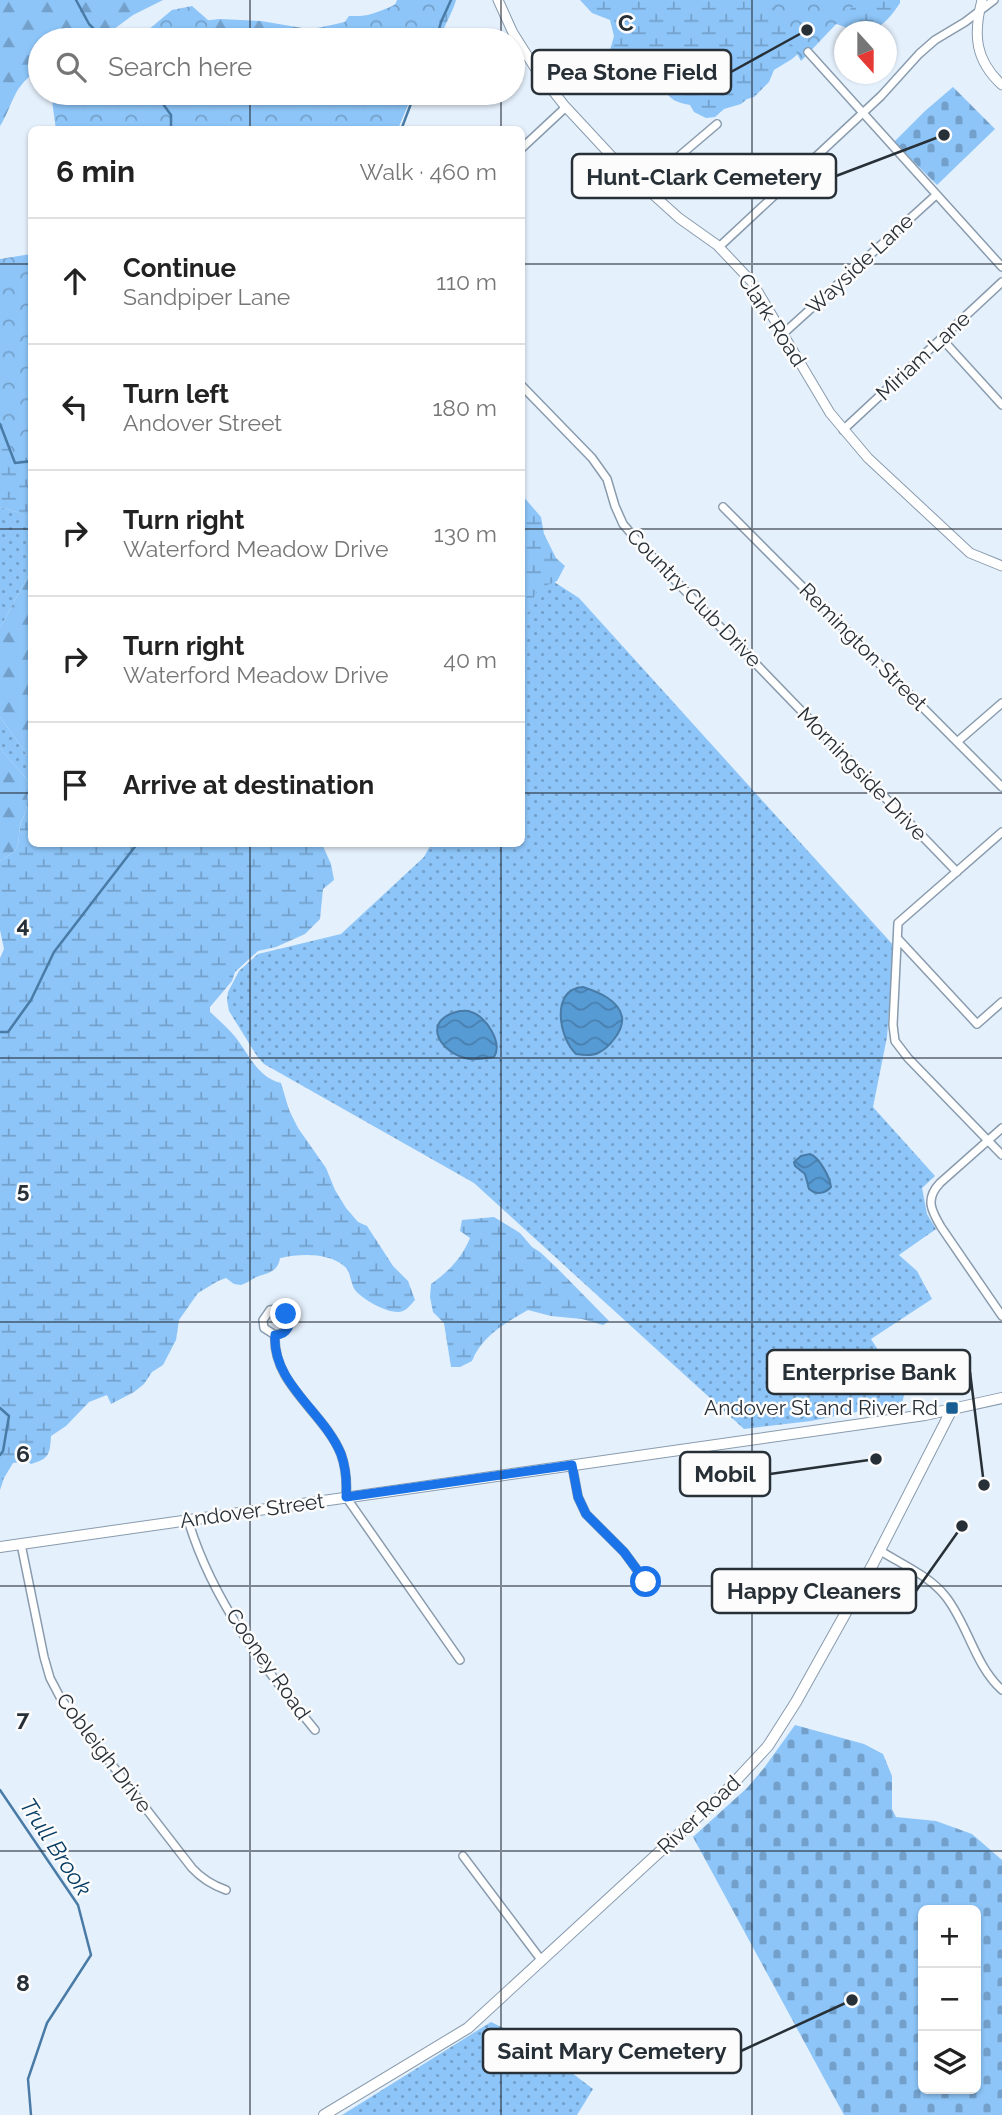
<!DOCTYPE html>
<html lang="en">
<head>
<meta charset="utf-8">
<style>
	body { margin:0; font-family:Raleway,sans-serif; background:#f6f6f6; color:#222 }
	.controls { position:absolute; right:21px; bottom:21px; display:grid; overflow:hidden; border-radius:10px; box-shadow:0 2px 5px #0004 }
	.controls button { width:63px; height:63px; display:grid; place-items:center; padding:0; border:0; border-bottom:2px solid #e0e0e0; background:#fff; color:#222; font:35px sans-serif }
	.compass { position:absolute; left:834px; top:21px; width:63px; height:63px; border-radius:50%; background:#fff; box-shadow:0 2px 5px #0004; rotate:159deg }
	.stop { position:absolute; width:21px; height:21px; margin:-16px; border:5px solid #1a73e8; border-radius:50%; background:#fff }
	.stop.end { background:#1a73e8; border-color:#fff; box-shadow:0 2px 7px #0008 }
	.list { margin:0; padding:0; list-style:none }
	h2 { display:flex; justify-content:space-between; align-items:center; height:91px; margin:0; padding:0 28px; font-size:30px }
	h2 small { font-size:23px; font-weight:400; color:#767676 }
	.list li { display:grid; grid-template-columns:46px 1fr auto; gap:21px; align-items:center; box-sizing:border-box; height:126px; padding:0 28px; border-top:2px solid #e0e0e0 }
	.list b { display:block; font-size:26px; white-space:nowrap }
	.list p { margin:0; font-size:23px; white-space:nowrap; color:#767676 }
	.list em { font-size:23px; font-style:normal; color:#767676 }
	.icon { flex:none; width:38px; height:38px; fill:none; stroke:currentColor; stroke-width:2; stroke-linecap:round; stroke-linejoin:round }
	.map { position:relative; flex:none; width:1002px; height:2115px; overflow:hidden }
	.search { position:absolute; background:#fff; box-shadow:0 2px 5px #0004; left:28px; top:28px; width:497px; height:77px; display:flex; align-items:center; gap:18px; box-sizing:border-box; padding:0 24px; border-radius:38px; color:#767676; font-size:26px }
	.panel { position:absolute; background:#fff; box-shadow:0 2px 5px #0004; left:28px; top:126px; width:497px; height:721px; border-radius:10px }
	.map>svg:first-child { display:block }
	.grass { fill:url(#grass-dots) }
	.forest { fill:url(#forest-firs) }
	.wetland { fill:url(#wetland-marsh) }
	.cemetery { fill:url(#cemetery-stones); fill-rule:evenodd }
	.park { fill:url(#park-crowns) }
	.water { fill:url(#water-waves); stroke:#497ba6; stroke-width:2 }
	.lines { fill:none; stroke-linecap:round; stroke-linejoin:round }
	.stream { stroke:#497ba6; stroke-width:2.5 }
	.minor-casing { stroke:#899bad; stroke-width:10 }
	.tertiary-casing { stroke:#899bad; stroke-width:11 }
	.secondary-casing { stroke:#899bad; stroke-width:12 }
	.minor { stroke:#fff; stroke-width:7 }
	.tertiary { stroke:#fff; stroke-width:9 }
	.secondary { stroke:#fff; stroke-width:10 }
	.route { stroke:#1a73e8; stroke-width:9 }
	.grid { fill:none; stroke:#283037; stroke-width:2; stroke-opacity:0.55 }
	.poi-dot { fill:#195e93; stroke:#fcfcfc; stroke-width:2.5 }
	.labels { text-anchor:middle; stroke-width:5; stroke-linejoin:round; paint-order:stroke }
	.street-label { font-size:21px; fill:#283037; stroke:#fcfcfc }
	.poi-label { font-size:21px; fill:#283037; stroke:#fcfcfc; text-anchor:end }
	.water-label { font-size:23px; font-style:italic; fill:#083d64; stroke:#fcfcfc }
	.grid-label { font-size:23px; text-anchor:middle; font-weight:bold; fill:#283037; stroke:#fcfcfc; stroke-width:5; stroke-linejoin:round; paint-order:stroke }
	.leader { fill:none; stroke:#283037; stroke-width:2.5 }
	.callout-dot { fill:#283037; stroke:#fcfcfc; stroke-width:2.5 }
	.callout { fill:#fcfcfc; stroke:#283037; stroke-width:2.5 }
	.callout-label { font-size:23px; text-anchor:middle; font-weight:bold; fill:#283037 }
</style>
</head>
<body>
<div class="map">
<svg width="1002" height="2115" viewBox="0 0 1002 2115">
	<defs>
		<pattern id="grass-dots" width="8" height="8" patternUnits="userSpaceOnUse" patternTransform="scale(1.75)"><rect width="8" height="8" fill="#8dc5f8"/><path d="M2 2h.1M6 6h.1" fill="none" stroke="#73a0ca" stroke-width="1.8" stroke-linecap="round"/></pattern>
		<pattern id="forest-firs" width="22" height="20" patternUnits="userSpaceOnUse" patternTransform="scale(1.75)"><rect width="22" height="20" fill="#8dc5f8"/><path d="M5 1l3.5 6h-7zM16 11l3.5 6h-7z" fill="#73a0ca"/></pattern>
		<pattern id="wetland-marsh" width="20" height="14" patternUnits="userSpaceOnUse" patternTransform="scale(1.75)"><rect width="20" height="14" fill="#8dc5f8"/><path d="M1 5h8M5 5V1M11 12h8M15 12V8" fill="none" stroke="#73a0ca"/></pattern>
		<pattern id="cemetery-stones" width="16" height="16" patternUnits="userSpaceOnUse" patternTransform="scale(1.75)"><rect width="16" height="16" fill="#8dc5f8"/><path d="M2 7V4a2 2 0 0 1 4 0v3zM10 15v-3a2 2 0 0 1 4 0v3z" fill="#73a0ca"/></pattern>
		<pattern id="park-crowns" width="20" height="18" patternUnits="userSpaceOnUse" patternTransform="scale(1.75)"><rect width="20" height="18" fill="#8dc5f8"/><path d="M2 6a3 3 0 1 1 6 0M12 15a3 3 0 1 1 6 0" fill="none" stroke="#73a0ca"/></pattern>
		<pattern id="water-waves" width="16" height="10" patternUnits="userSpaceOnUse" patternTransform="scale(1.75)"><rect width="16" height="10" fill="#579bd5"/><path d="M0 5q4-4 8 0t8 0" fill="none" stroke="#487fae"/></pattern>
	</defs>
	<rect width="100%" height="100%" fill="#e4f0fc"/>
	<path class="grass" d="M0 507 17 512 32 520 31 570 0 628Z
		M545 576 579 598 894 946 887 1037 873 1107 935 1176 922 1188 927 1214 936 1229 899 1255 917 1271 932 1299 871 1339 905 1392 902 1403 811 1421 744 1429 474 1183 264 1064 257 1056 229 1011 227 1000 228 992 239 971 258 954 341 934 424 857 431 844H522V624L532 585Z
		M0 717 31 760V782H29L0 748Z
		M491 2022 530 2041 593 2089 577 2115H342Z"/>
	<path class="forest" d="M0 0H163L133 15 110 32 83 40H40V67C31 75 22 82 16 93 10 104 7 115 0 126Z
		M220 19 261 21 314 30 270 35 265 40H145L201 21Z
		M198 93H253L251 108 196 103Z
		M31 570V760L0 717V628Z
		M0 748 29 782C27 791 28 800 26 810 25 815 21 820 20 825 17 848 22 848 0 861Z"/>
	<path class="wetland" d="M397 0H456C452 15 443 26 440 40H265L270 35C313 30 356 22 395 5Z
		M580 0H900V3C880 33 868 37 834 23L792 59 774 70 769 82 754 97 747 99 741 104 724 109 715 117 706 118 694 112 690 105C655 100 667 78 653 55L637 54 635 63 638 77 632 90 621 91 610 84 604 71 614 36 610 20 592 13Z
		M0 309 31 310V520L17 512 0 507Z
		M522 495 541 517 544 534 556 558 565 566 557 581C537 589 535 589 530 611L522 617Z
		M29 782H32V844H322L331 864 334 880 323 889 320 919 305 934 276 947 258 951 235 972 232 981 210 1007V1012C217 1018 224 1025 231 1032 248 1050 255 1077 281 1083L289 1110 298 1128 326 1168 335 1190 346 1208 358 1222 367 1226 393 1266 408 1281 415 1300C411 1304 408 1309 403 1311 391 1316 363 1300 355 1290 350 1283 351 1271 344 1266 327 1252 300 1254 280 1258 278 1271 269 1273 259 1276 253 1278 247 1283 241 1285L234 1284 226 1278 218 1281 198 1293 179 1320 176 1340 163 1365 152 1372 144 1384 134 1392 111 1404 107 1395 89 1402 66 1426 51 1436C50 1454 49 1459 31 1464L27 1461 13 1463 4 1478 0 1490V958L4 949 0 930V861C22 848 17 848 20 826 21 820 25 815 26 810 28 800 26 791 29 782Z
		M494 1217 520 1233 532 1247 540 1252 558 1269 609 1321 603 1325 582 1319 551 1316 528 1310C505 1323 482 1336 472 1361L460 1367H451L444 1323 433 1312 430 1297 431 1284C448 1272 462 1258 470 1238L460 1231 462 1220Z"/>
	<path class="cemetery" d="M953 87 995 129 937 185 894 142 925 111Z
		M795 1725 864 1744 883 1754 892 1776V1809L896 1817 936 1821 972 1834 1002 1860V2115H844L693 1837 747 1788 764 1768ZM923 1910H976V2089H923Z"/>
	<path class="park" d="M401 0H452L440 17 432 40H332L349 16C368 17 386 12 401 0Z
		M768 0H859L801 61Z
		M192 6 209 21 218 40H128L148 30 172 10Z
		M51 93H206L207 97 251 108 253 93H413L398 129 56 130Z
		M31 254V458C26 457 18 459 14 456 6 450 2 422 0 412V259Z"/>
	<path class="water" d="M583 987C598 992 619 1000 622 1017 624 1030 609 1048 598 1053 592 1056 583 1055 576 1054 559 1038 550 989 583 987Z
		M460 1011C463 1011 468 1010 471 1012 486 1016 503 1043 494 1057 486 1058 474 1061 465 1058 437 1050 422 1019 460 1011Z
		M810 1154C819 1157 830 1177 831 1187 825 1194 816 1195 809 1189L805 1174 795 1166 794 1162 801 1156Z"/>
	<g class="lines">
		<path class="stream" d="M76 0 89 24 105 40
			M436 40 441 22 451 0
			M155 93 171 115V130
			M401 130 415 93
			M0 424 15 463 32 461
			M0 1032H8L31 1000 54 952 137 844
			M0 1408 9 1416 3 1451 0 1455
			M0 1790 78 1905 91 1955 47 2023 28 2079 31 2115"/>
		<g class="minor-casing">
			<path id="minor" d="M808 52 1002 267
				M522 148 566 107
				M644 186 717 124
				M719 247 881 96 919 54 935 40 965 22 994 0
				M784 333 936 195
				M942 339 1002 405
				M522 386 592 458 607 479 615 506 623 524 640 544 957 872
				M843 430 1002 282
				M723 507 1002 787
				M957 742 1002 703
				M1002 832 898 923 893 1025 895 1041 908 1058 1002 1155
				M899 940 977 1024 1002 1002
				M1002 1128 940 1183C925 1199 931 1210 941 1227L1002 1316
				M275 1335 264 1328 263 1320 270 1310C292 1305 297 1332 275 1335 272 1384 324 1412 341 1454 346 1468 347 1483 346 1497L460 1660
				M572 1465 578 1497 586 1514 624 1552 646 1582
				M188 1520C212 1600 263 1667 315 1730
				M21 1544 44 1657 50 1678 61 1699 192 1868C202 1879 212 1885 226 1890
				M879 1550C901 1564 930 1576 946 1597 968 1625 975 1666 1002 1690
				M463 1856 542 1961"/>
		</g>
		<g class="tertiary-casing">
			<path id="tertiary" d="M498 0 513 33 537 71 564 105 616 161 679 218 717 245 752 282 830 413 868 458 970 553 1002 566
				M982 0C973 35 975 60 1002 85"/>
		</g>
		<g class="secondary-casing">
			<path id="secondary" d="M0 1547 925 1415 1002 1398
				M324 2115 468 2028 729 1788 768 1746 796 1702 873 1564 952 1409"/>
		</g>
		<use href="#minor" class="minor"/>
		<use href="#tertiary" class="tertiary"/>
		<use href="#secondary" class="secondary"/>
	</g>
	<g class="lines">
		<path class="route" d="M286 1314C293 1324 287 1335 275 1335 272 1383 324 1412 341 1454 346 1468 347 1483 346 1497L572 1465 578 1497 586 1514 624 1552 646 1582"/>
	</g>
	<path class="grid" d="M250 0V40M501 0V40M752 0V2115M250 93V130M501 93V130M0 264H32M522 264H1002M0 529H32M522 529H1002M0 793H32M522 793H1002M250 844V2115M501 844V2115M0 1058H1002M0 1322H1002M0 1586H1002M0 1851H1002"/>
	<rect class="poi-dot" x="945" y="1401" width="14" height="14" rx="3.5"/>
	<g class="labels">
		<g class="street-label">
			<text transform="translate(860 264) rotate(-43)" y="7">Wayside Lane</text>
			<text transform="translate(772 320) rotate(57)" y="7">Clark Road</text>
			<text transform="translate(923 356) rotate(-43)" y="7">Miriam Lane</text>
			<text transform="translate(694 598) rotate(46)" y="7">Country Club Drive</text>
			<text transform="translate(863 647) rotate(45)" y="7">Remington Street</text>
			<text transform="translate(862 774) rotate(46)" y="7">Morningside Drive</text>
			<text transform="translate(252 1511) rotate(-8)" y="7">Andover Street</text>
			<text transform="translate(268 1664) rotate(55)" y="7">Cooney Road</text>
			<text transform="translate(104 1753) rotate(53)" y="7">Cobleigh Drive</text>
			<text transform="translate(699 1815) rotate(-43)" y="7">River Road</text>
		</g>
		<g class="poi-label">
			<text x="938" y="1415">Andover St and River Rd</text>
		</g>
		<g class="water-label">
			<text transform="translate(56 1847) rotate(57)" y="8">Trull Brook</text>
		</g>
	</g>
	<g class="grid-label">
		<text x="626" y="31">C</text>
		<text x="23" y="933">4</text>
		<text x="23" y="1198">5</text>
		<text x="23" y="1462">6</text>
		<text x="23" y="1726">7</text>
		<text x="23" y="1991">8</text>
	</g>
	<path class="leader" d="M807 30L731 72M944 135L836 176M984 1485L970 1372M876 1459L770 1474M962 1526L916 1591M852 2000L741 2051"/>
	<g class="callout-dot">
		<circle cx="807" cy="30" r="7"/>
		<circle cx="944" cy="135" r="7"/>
		<circle cx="984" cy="1485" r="7"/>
		<circle cx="876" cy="1459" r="7"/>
		<circle cx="962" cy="1526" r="7"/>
		<circle cx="852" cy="2000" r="7"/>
	</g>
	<g class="callout">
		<rect x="532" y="50" width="199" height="44" rx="7"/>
		<rect x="572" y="154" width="264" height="44" rx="7"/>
		<rect x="767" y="1350" width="203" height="44" rx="7"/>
		<rect x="680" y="1452" width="90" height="44" rx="7"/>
		<rect x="712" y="1569" width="204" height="44" rx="7"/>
		<rect x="483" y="2029" width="258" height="44" rx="7"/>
	</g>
	<g class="callout-label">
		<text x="632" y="80">Pea Stone Field</text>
		<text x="704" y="185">Hunt-Clark Cemetery</text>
		<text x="869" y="1380">Enterprise Bank</text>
		<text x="725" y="1482">Mobil</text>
		<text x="814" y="1599">Happy Cleaners</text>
		<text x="612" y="2059">Saint Mary Cemetery</text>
	</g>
</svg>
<div class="controls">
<button>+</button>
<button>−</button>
<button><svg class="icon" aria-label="layers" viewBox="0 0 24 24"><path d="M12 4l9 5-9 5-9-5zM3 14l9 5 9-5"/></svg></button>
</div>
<svg class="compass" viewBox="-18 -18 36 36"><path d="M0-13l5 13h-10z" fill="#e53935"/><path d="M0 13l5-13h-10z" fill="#767676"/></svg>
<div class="stop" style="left:646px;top:1582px"></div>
<div class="stop end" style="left:286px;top:1314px"></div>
<div class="search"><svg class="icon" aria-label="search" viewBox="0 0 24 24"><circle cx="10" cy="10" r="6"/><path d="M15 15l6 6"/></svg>Search here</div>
<section class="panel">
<h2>6 min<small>Walk · 460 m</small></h2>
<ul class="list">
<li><svg class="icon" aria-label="ahead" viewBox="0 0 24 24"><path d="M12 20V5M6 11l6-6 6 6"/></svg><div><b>Continue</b><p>Sandpiper Lane</p></div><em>110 m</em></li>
<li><svg class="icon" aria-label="left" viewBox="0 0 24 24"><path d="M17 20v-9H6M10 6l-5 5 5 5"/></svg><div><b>Turn left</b><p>Andover Street</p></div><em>180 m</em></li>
<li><svg class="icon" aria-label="right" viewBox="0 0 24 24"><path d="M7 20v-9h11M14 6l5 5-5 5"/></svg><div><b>Turn right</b><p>Waterford Meadow Drive</p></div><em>130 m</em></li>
<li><svg class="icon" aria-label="right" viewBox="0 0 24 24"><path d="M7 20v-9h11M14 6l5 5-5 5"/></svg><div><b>Turn right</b><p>Waterford Meadow Drive</p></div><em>40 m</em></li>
<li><svg class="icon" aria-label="arrive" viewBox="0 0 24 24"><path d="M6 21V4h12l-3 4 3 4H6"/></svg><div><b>Arrive at destination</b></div></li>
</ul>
</section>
</div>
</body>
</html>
